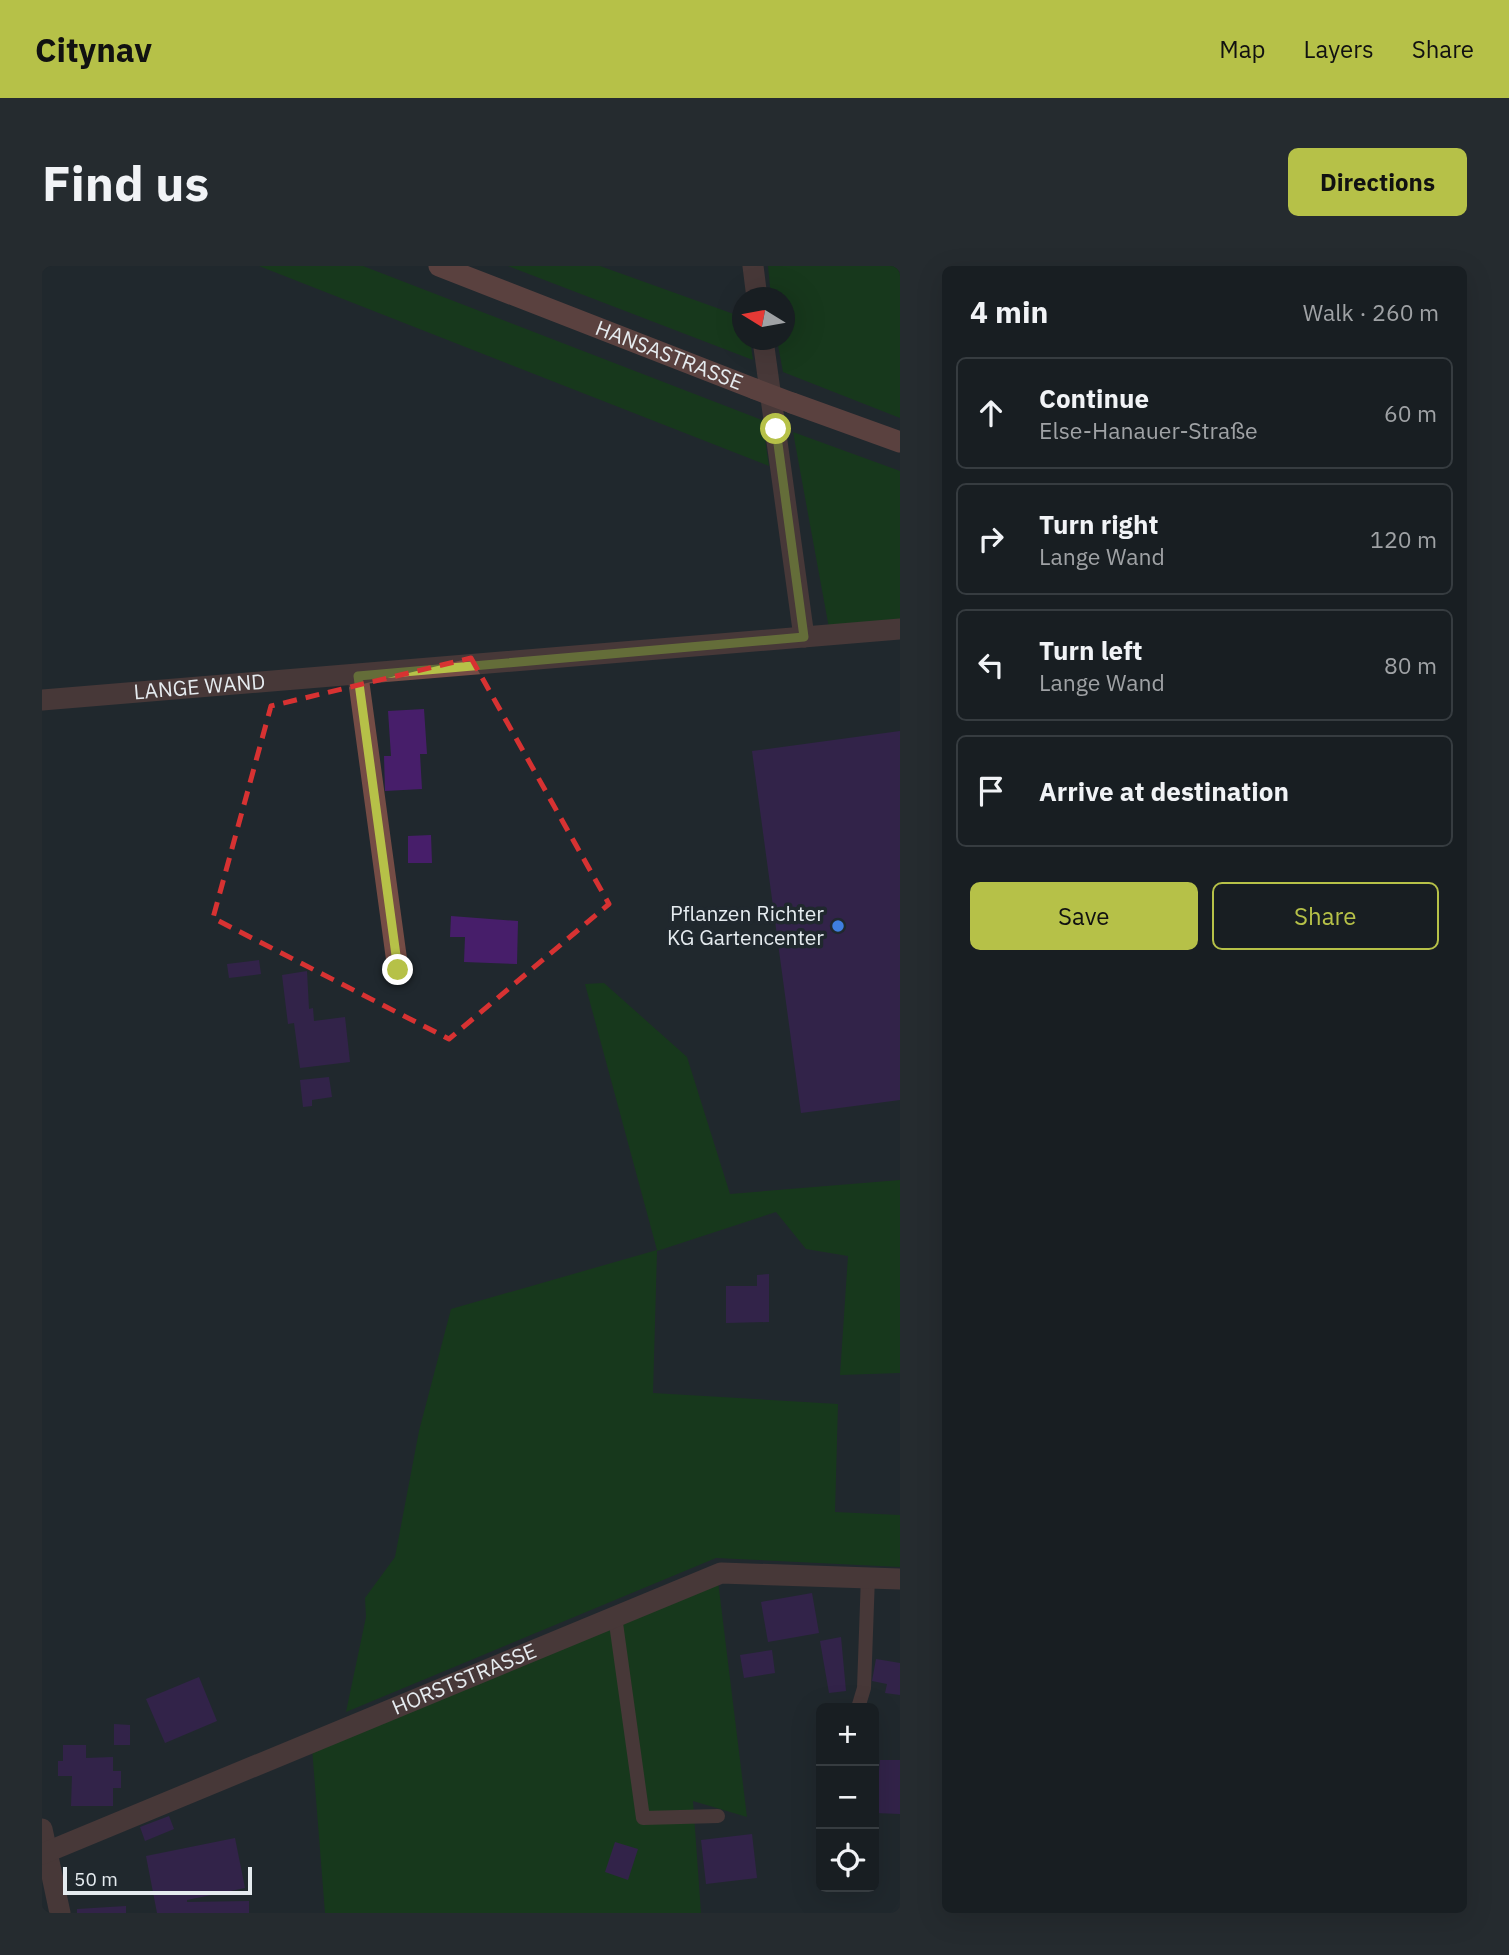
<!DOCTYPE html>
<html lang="en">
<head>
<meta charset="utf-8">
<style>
	body { margin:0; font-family:"IBM Plex Sans",sans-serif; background:#252b2f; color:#f1f3f6 }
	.controls { position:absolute; right:21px; bottom:21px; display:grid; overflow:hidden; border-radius:10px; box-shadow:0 7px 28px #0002 }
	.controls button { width:63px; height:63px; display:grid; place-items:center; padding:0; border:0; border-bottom:2px solid #363c40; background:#181e22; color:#f1f3f6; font:35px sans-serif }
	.compass { position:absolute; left:690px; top:21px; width:63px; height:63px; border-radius:50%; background:#181e22; box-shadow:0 7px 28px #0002; rotate:281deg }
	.scale { position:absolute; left:21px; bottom:18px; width:189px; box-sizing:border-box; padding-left:7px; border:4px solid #e5ebef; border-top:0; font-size:19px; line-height:24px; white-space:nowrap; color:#e5ebef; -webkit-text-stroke:5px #20282e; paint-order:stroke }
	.stop { position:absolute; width:21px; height:21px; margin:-16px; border:5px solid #b6c148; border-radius:50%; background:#fff }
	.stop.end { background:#b6c148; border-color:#fff; box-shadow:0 2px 7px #0008 }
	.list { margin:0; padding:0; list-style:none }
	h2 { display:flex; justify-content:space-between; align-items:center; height:91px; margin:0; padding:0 28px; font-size:30px }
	h2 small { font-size:23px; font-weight:400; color:#9fa2a5 }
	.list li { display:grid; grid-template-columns:46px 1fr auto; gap:21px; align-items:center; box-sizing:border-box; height:112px; margin:0 14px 14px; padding:0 14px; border:2px solid #363c40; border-radius:10px }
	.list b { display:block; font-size:26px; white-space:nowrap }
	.list p { margin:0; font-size:23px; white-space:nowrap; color:#9fa2a5 }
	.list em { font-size:23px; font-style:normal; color:#9fa2a5 }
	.actions { display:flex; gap:14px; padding:21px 28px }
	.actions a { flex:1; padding:16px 0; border:2px solid #b6c148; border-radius:10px; text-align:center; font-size:24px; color:#b6c148 }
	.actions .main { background:#b6c148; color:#111 }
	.icon { flex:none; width:38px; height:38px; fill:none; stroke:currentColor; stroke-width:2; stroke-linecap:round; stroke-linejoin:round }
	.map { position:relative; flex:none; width:858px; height:1647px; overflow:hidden; border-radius:10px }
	header { display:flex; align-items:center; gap:42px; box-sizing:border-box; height:98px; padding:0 35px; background:#b6c148; color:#111 }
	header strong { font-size:33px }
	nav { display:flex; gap:38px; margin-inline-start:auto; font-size:24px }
	.intro { display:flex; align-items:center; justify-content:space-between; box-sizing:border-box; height:168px; padding:0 42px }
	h1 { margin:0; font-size:49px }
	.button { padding:18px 32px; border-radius:10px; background:#b6c148; color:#111; font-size:24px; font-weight:700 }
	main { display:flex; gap:42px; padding:0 42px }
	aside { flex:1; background:#181e22; border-radius:10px; box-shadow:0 7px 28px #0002 }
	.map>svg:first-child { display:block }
	.green { fill:#0c4c07 }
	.building { fill:#471e6a }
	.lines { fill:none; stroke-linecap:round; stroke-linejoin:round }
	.lane { stroke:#754c45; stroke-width:14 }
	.street { stroke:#754c45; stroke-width:21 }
	.secondary { stroke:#a16055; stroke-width:21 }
	.secondary-bridge { stroke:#a16055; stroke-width:21 }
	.route { stroke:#b6c148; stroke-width:9 }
	.marked { fill:none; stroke:#d73232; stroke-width:5; stroke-dasharray:14 9; stroke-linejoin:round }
	.shop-dot { fill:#3f7fe0; stroke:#20282e; stroke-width:2.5 }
	.labels { text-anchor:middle; stroke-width:7; stroke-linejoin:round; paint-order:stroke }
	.street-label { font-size:21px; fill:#e5ebef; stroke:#20282e }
	.poi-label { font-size:21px; fill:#e5ebef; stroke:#20282e; text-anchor:end }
</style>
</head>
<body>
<header>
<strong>Citynav</strong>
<nav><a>Map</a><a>Layers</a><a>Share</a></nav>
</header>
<div class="intro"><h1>Find us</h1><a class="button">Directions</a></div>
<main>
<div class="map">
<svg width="858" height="1647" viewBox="0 0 858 1647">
	<rect width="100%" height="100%" fill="#20282e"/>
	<path class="green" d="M217 0H321L720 154 727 200Z
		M466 0H558L700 51 701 74H708L711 94Z
		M726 0H858V152L741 106 735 74H743V32L729 31Z
		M751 166 858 205V355L787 362Z
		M562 717 645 791 688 928 858 914V1107L798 1109 806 990 764 983 734 946 615 985 611 1127 796 1138 793 1246 858 1249V1301L674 1292 304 1446 324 1351 323 1332 353 1291 377 1165 409 1043 615 984 543 718Z
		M676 1315 705 1551 651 1535 659 1647H283L270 1482Z"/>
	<path class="building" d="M382 443 385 488H378L380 523 343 525 342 490H349L346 445Z
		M858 465V834L759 847 710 485Z
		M389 569 390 597H366V570Z
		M409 650 476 655 475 698 422 696 423 671H408Z
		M217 694 219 708 187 712 185 698Z
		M265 705 267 743 271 742 272 755 303 751 308 796 258 802 252 757 246 758 240 709Z
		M287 811 290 831 270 834V840L261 841 258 814Z
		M727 1008V1056L684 1057V1020H715V1009Z
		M770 1327 777 1367 726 1376 719 1336Z
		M799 1371 804 1425 787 1427 778 1375Z
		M730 1384 733 1407 702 1412 698 1389Z
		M834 1393 858 1397V1429L843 1427 845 1418 830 1415Z
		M157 1411 175 1455 123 1477 104 1433Z
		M72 1458 88 1459V1479H72Z
		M21 1479H44V1492L71 1491V1505H79V1522H71V1540H29L30 1510H16V1495H21Z
		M838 1494H858V1548L833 1547Z
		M127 1550 132 1563 103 1575 98 1561Z
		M710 1568 715 1612 664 1618 659 1574Z
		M193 1572 203 1622 145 1634V1636L207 1635V1647H115L104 1590Z
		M573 1576 596 1583 586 1614 563 1606Z
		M84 1640V1647H35V1643Z"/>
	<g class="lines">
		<path class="lane" d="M573 1350 601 1552 676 1550
			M816 1442 822 1422 826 1310"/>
		<g class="street">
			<path d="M711 0 715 32"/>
			<path d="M721 74 762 371"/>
			<path d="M316 410 356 704"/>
			<path id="s1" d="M0 434 858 363"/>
			<path d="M0 1563 18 1647"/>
			<path id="s2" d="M0 1588 679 1307 858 1313"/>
		</g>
		<g class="secondary">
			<path id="s3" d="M397 0 713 123"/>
			<path d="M750 137 858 176"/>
		</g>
		<path class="secondary-bridge" d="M713 123 750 137"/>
	</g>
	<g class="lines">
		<path class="route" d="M356 704 316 410 762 371 734 163"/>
	</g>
	<path d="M0 0H858V1647H0ZM429 392 567 638 407 773 171 652 229 440Z" fill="#20282e" fill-opacity=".55" fill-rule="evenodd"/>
	<path class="marked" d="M429 392 567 638 407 773 171 652 229 440Z"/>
	<circle class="shop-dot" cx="796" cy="660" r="7"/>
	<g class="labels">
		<g class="street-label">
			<text dy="7" stroke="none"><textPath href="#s3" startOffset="247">HANSASTRASSE</textPath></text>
			<text dy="7" stroke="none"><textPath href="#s1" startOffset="158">LANGE WAND</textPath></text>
			<text dy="7" stroke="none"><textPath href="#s2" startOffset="457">HORSTSTRASSE</textPath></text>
		</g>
		<g class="poi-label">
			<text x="782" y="655">Pflanzen Richter<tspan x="782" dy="24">KG Gartencenter</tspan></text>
		</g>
	</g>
</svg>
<div class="controls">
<button>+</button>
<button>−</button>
<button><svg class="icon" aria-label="locate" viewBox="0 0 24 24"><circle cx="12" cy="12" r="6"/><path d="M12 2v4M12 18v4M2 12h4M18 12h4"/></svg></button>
</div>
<svg class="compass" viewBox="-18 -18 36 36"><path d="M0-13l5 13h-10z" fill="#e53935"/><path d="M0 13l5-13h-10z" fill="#9fa2a5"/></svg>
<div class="scale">50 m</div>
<div class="stop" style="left:734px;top:163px"></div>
<div class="stop end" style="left:356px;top:704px"></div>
</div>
<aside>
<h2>4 min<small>Walk · 260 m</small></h2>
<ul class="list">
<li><svg class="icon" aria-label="ahead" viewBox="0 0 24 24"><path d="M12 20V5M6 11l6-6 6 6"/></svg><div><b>Continue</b><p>Else-Hanauer-Straße</p></div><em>60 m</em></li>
<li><svg class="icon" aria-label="right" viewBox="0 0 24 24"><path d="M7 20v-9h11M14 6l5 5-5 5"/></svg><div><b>Turn right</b><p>Lange Wand</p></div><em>120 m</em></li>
<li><svg class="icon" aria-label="left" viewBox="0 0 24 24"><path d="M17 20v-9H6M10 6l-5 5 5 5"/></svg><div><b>Turn left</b><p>Lange Wand</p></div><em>80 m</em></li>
<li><svg class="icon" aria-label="arrive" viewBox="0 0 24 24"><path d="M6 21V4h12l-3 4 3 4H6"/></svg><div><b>Arrive at destination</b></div></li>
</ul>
<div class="actions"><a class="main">Save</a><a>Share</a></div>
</aside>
</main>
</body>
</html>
